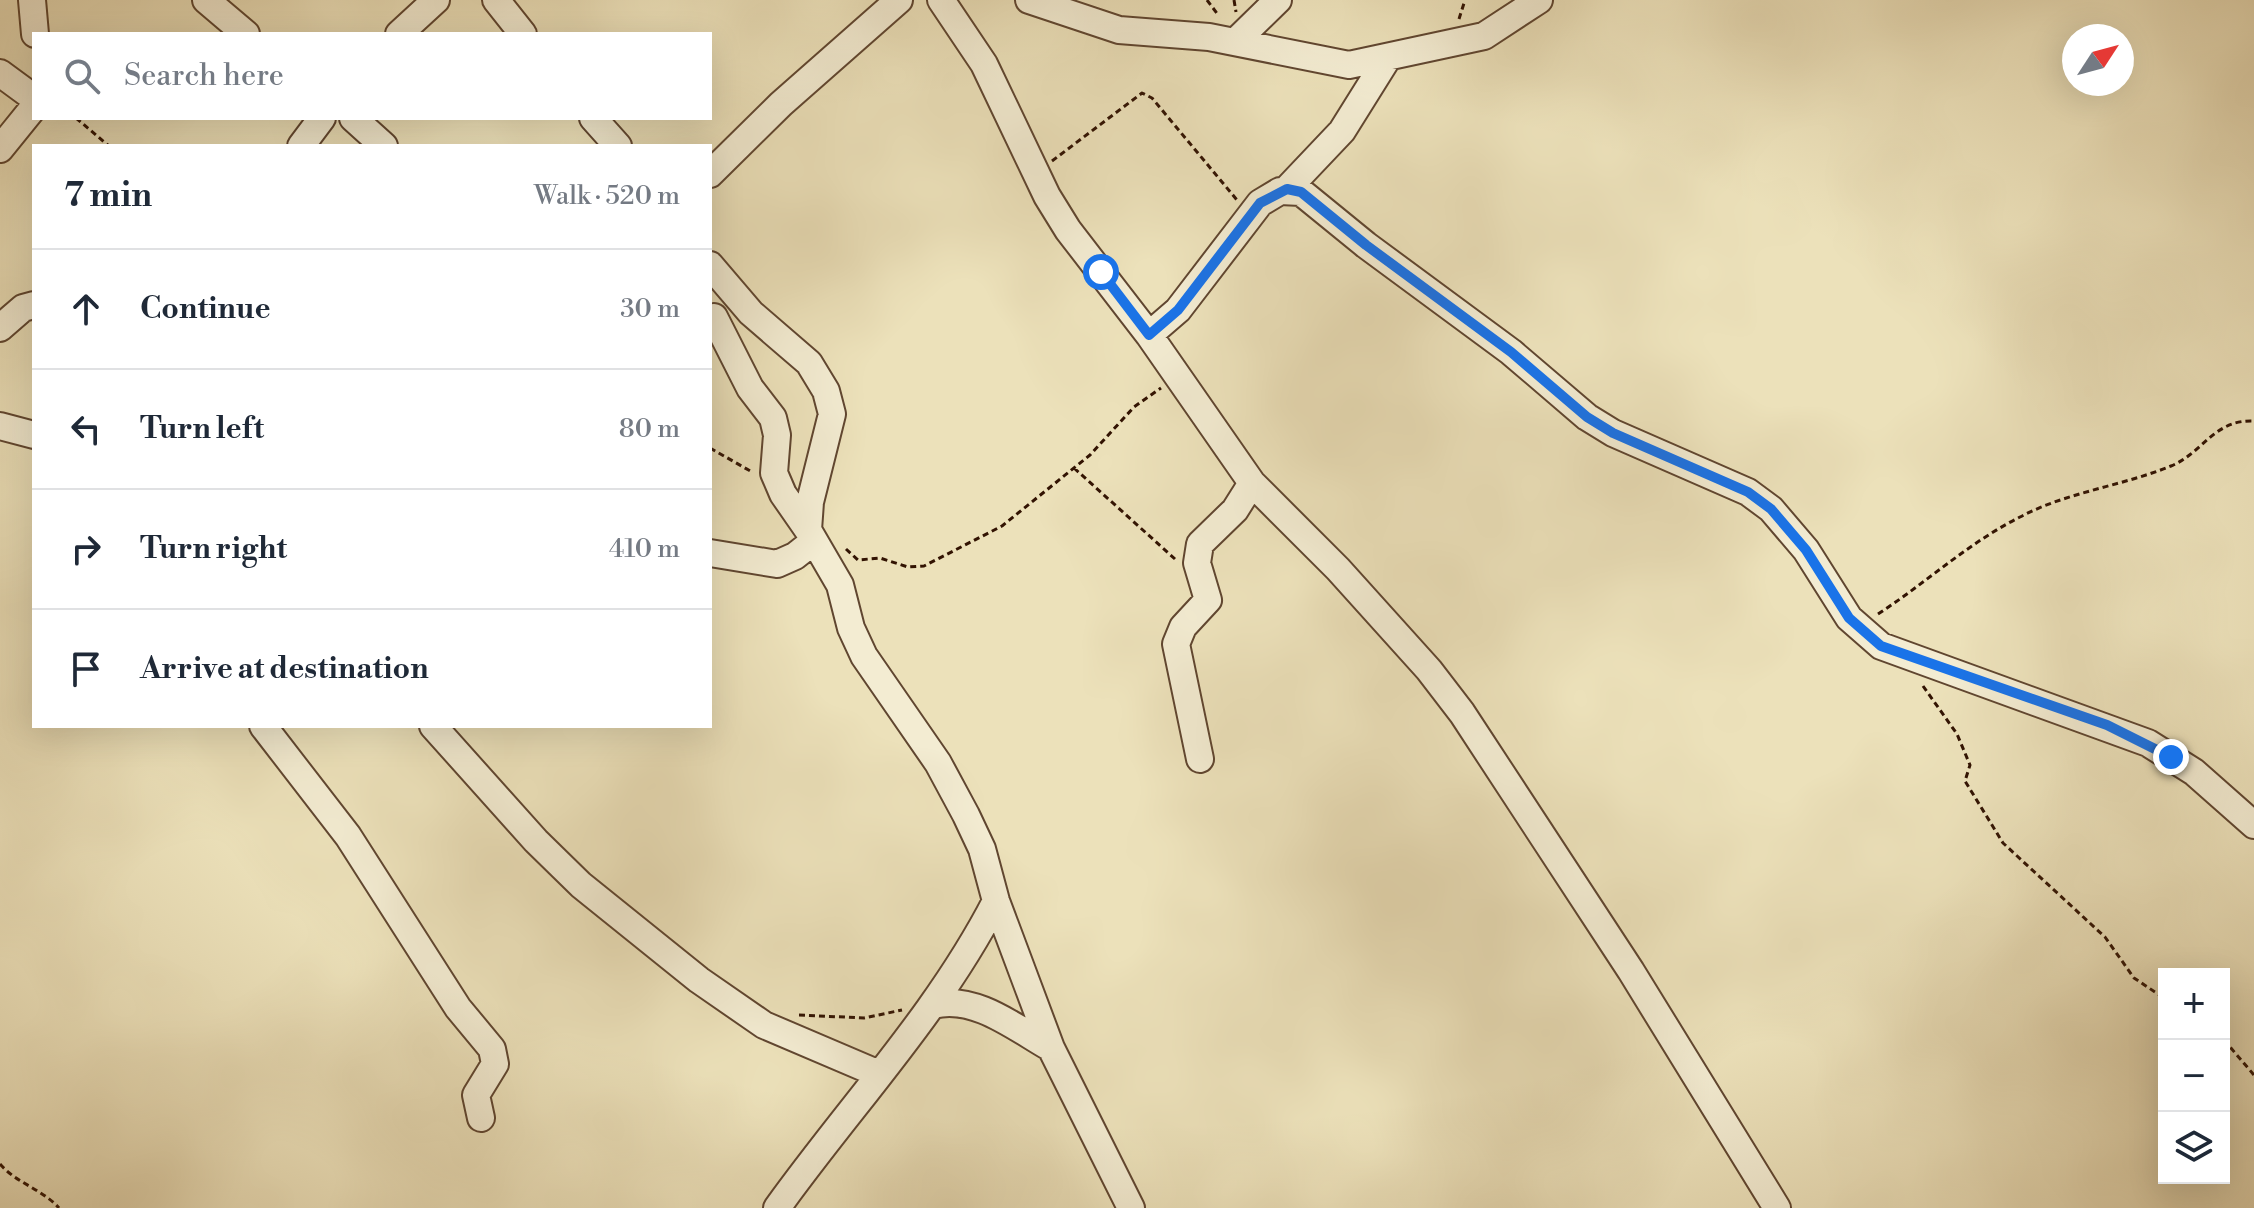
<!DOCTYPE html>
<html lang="en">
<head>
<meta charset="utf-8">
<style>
	body { margin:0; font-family:"Libre Bodoni",serif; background:#f6f6f7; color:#1f2937 }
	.controls { position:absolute; right:24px; bottom:24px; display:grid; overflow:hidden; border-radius:0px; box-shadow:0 8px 32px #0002 }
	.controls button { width:72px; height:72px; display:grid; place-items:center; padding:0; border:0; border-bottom:2px solid #e0e1e3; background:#fff; color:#1f2937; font:40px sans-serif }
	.compass { position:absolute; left:2062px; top:24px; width:72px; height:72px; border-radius:50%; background:#fff; box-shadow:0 8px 32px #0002; rotate:54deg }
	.stop { position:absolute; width:24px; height:24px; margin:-18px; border:6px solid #1a73e8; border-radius:50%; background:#fff }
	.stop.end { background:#1a73e8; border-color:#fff; box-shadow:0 2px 8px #0008 }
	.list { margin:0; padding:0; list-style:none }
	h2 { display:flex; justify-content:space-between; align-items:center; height:104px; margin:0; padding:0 32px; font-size:34px }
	h2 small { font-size:26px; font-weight:400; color:#747a83 }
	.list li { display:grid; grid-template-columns:52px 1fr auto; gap:24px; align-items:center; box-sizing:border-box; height:120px; padding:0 32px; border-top:2px solid #e0e1e3 }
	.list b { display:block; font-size:30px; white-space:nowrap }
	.list em { font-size:26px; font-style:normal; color:#747a83 }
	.icon { flex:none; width:44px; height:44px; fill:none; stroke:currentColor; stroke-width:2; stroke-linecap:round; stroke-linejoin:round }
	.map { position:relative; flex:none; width:2254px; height:1208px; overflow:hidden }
	.search { position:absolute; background:#fff; box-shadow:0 8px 32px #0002; left:32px; top:32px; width:680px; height:88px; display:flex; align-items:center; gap:20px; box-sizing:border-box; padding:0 28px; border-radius:0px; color:#747a83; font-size:30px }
	.panel { position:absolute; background:#fff; box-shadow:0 8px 32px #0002; left:32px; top:144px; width:680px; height:584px; border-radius:0px }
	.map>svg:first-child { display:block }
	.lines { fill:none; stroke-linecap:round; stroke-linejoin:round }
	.minor-casing { stroke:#604630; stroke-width:30 }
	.path { stroke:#321302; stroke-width:3; stroke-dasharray:6 4; stroke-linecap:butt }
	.minor { stroke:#f3ecd2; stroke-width:26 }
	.route { stroke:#1a73e8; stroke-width:10 }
</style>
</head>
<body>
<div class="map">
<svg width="2254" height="1208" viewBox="0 0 2254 1208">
	<rect width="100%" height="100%" fill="#ece1ba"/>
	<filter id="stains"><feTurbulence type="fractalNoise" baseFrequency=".0025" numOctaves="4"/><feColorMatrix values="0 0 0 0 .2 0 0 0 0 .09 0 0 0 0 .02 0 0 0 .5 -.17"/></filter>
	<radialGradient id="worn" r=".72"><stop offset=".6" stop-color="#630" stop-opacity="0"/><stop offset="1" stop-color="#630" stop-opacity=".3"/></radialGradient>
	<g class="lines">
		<g class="minor-casing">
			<path id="minor" d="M32 0 35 34
				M206 0 246 34
				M496 0 523 34
				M941 0 984 64 1047 196 1068 230 1149 335 1252 483 1338 569 1429 670 1462 713 1631 971 1777 1208
				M1029 0 1119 30 1209 37 1349 65 1484 36 1539 0
				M399 34 436 0
				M1236 41 1278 0
				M0 73 34 98
				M353 118 384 146
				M593 118 618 146
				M301 146 322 118
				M0 149 34 107
				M710 174 781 104 899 0
				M1287 189 1342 131 1387 59
				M710 265 751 313 809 363 826 391 832 414 810 502 808 530 840 585 851 628 864 656 938 763 966 815 982 849 996 901 1051 1048 1131 1208
				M714 317 750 388 773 418 777 435 774 473 783 494 808 530
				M0 328 23 308 34 305
				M1149 335 1178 310 1260 203 1280 191 1301 192 1366 245 1511 352 1587 417 1613 433 1748 492 1771 509 1806 550 1849 618 1881 646 2148 743 2194 772 2254 825
				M0 426 34 435
				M710 553 777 564 795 556 814 541
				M263 726 348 836 458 1008 492 1049 495 1064 476 1095 481 1118
				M433 726 536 841 581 885 699 980 764 1025 879 1074
				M1200 759 1176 644 1183 627 1208 600 1197 563 1200 544 1235 510 1252 483
				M933 1005C975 994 1017 1029 1051 1048
				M777 1208C850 1106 938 1014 996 901"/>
		</g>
		<path class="path" d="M1207 0 1219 16
			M1234 0 1236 12
			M1459 19 1465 0
			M76 118 109 146
			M1052 161 1142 93 1152 98 1237 200
			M710 448 752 472
			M1074 468 1175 559
			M846 549 858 560 880 558 908 567 924 566 1002 526 1090 455 1134 407 1161 388
			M1878 614C1926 583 1968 543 2020 517 2067 492 2122 486 2171 466 2203 453 2214 419 2254 421
			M1923 686 1957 734 1970 765 1965 781 2003 843 2105 937 2134 978 2164 998
			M799 1015 864 1018 902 1010
			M2224 1040 2254 1075
			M0 1164C16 1183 42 1189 59 1208"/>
		<use href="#minor" class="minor"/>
	</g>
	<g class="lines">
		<path class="route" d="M1101 272 1149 335 1178 310 1260 203 1287 189 1301 192 1366 245 1511 352 1587 417 1613 433 1748 492 1771 509 1806 550 1849 618 1881 646 2107 725 2171 757"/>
	</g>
	<rect width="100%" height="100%" filter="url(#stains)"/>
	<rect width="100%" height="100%" fill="url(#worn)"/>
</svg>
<div class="controls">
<button>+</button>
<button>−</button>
<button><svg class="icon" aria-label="layers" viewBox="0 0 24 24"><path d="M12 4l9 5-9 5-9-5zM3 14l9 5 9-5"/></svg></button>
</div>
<svg class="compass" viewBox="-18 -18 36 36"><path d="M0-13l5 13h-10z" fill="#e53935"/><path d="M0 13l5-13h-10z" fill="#747a83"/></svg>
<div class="stop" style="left:1101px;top:272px"></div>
<div class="stop end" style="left:2171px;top:757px"></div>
<div class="search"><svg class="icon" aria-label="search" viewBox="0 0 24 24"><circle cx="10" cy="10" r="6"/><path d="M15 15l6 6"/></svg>Search here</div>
<section class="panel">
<h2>7 min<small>Walk · 520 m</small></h2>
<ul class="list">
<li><svg class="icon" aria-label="ahead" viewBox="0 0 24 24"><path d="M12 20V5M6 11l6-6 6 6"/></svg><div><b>Continue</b></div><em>30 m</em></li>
<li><svg class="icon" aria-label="left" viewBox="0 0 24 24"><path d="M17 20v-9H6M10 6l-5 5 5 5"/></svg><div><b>Turn left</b></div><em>80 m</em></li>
<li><svg class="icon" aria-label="right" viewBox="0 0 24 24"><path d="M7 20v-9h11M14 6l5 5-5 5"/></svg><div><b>Turn right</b></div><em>410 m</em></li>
<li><svg class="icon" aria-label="arrive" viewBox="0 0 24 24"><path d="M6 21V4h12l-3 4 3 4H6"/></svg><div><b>Arrive at destination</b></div></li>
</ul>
</section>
</div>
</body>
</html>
